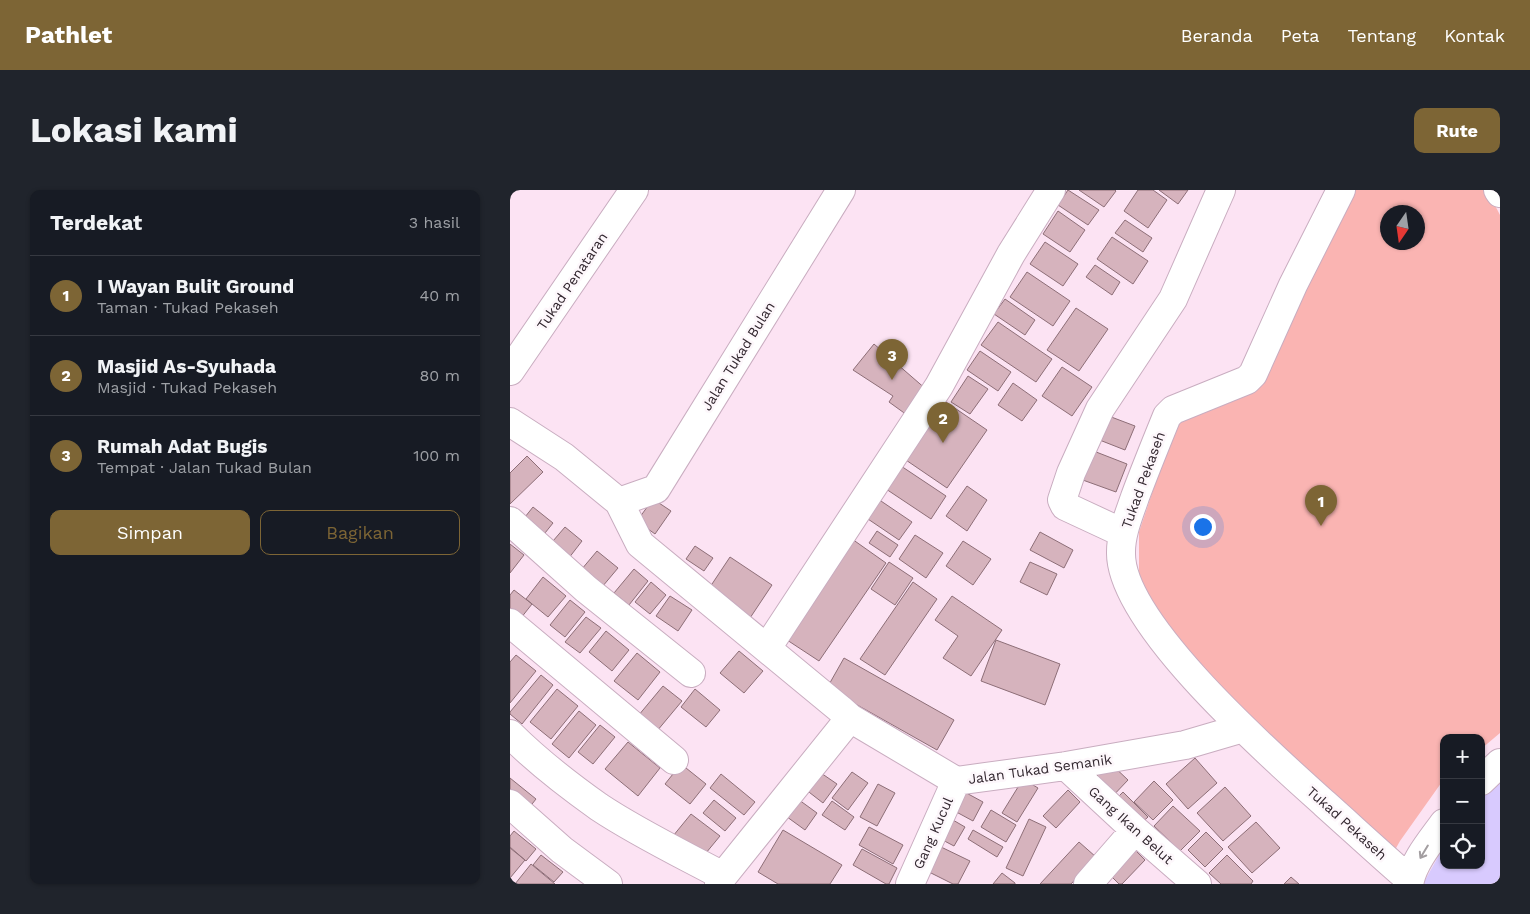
<!DOCTYPE html>
<html lang="id">
<head>
<meta charset="utf-8">
<style>
	body { margin:0; font-family:"Work Sans",sans-serif; background:#20242c; color:#f1f3f6 }
	.controls { position:absolute; right:15px; bottom:15px; display:grid; overflow:hidden; border-radius:10px; box-shadow:0 1px 4px #0004 }
	.controls button { width:45px; height:45px; display:grid; place-items:center; padding:0; border:0; border-bottom:1px solid #363941; background:#171b24; color:#f1f3f6; font:25px sans-serif }
	.compass { position:absolute; left:870px; top:15px; width:45px; height:45px; border-radius:50%; background:#171b24; box-shadow:0 1px 4px #0004; rotate:193deg }
	.you { position:absolute; left:692px; top:336px; width:18px; height:18px; margin:-12px; border:4px solid #fff; border-radius:50%; background:#1a73e8; box-shadow:0 0 0 8px #1a73e833 }
	.badge { display:grid; place-items:center; width:32px; height:32px; border-radius:50%; background:#7d6535; color:#fff; font-size:16px; font-weight:700 }
	.pin { position:absolute; translate:-50% -41px; filter:drop-shadow(0 1px 2px #0008) }
	.pin::after { content:''; position:absolute; top:26px; width:18px; height:15px; background:inherit; clip-path:polygon(0 0,100% 0,50% 100%) }
	.list { margin:0; padding:0; list-style:none }
	h2 { display:flex; justify-content:space-between; align-items:center; height:65px; margin:0; padding:0 20px; font-size:21px }
	h2 small { font-size:16px; font-weight:400; color:#9ea1a6 }
	.list li { display:grid; grid-template-columns:32px 1fr auto; gap:15px; align-items:center; box-sizing:border-box; height:80px; padding:0 20px; border-top:1px solid #363941 }
	.list b { display:block; font-size:19px; white-space:nowrap }
	.list p { margin:0; font-size:16px; white-space:nowrap; color:#9ea1a6 }
	.list em { font-size:16px; font-style:normal; color:#9ea1a6 }
	.actions { display:flex; gap:10px; padding:15px 20px }
	.actions a { flex:1; padding:11px 0; border:1px solid #7d6535; border-radius:10px; text-align:center; font-size:18px; color:#7d6535 }
	.actions .main { background:#7d6535; color:#fff }
	.icon { flex:none; width:28px; height:28px; fill:none; stroke:currentColor; stroke-width:2; stroke-linecap:round; stroke-linejoin:round }
	.map { position:relative; flex:none; width:990px; height:694px; overflow:hidden; border-radius:10px }
	header { display:flex; align-items:center; gap:30px; box-sizing:border-box; height:70px; padding:0 25px; background:#7d6535; color:#fff }
	header strong { font-size:24px }
	nav { display:flex; gap:28px; margin-inline-start:auto; font-size:18px }
	.intro { display:flex; align-items:center; justify-content:space-between; box-sizing:border-box; height:120px; padding:0 30px }
	h1 { margin:0; font-size:35px }
	.button { padding:12px 22px; border-radius:10px; background:#7d6535; color:#fff; font-size:18px; font-weight:700 }
	main { display:flex; gap:30px; padding:0 30px }
	aside { flex:1; background:#171b24; border-radius:10px; box-shadow:0 1px 4px #0004 }
	.map>svg:first-child { display:block }
	.green { fill:#fab4b2; fill-rule:evenodd }
	.water { fill:#d8cafe }
	.building { fill:#d6b3bd; stroke:#8d6e77 }
	.lines { fill:none; stroke-linecap:round; stroke-linejoin:round }
	.minor-casing { stroke:#c9adc0; stroke-width:30 }
	.minor { stroke:#fff; stroke-width:28 }
	.oneway { stroke:#a39ea1 }
	.labels { text-anchor:middle; stroke-width:5; stroke-linejoin:round; paint-order:stroke }
	.street-label { font-size:14px; fill:#32272f; stroke:#fdf7fb }
</style>
</head>
<body>
<header>
<strong>Pathlet</strong>
<nav><a>Beranda</a><a>Peta</a><a>Tentang</a><a>Kontak</a></nav>
</header>
<div class="intro"><h1>Lokasi kami</h1><a class="button">Rute</a></div>
<main>
<aside>
<h2>Terdekat<small>3 hasil</small></h2>
<ul class="list">
<li><span class="badge">1</span><div><b>I Wayan Bulit Ground</b><p>Taman · Tukad Pekaseh</p></div><em>40 m</em></li>
<li><span class="badge">2</span><div><b>Masjid As-Syuhada</b><p>Masjid · Tukad Pekaseh</p></div><em>80 m</em></li>
<li><span class="badge">3</span><div><b>Rumah Adat Bugis</b><p>Tempat · Jalan Tukad Bulan</p></div><em>100 m</em></li>
</ul>
<div class="actions"><a class="main">Simpan</a><a>Bagikan</a></div>
</aside>
<div class="map">
<svg width="990" height="694" viewBox="0 0 990 694">
	<rect width="100%" height="100%" fill="#fce3f3"/>
	<path class="green" d="M842 0H977L990 25V543L971 559V548H934V589L890 651 881 667 727 519 663 448 629 388V342L666 232 746 197ZM878 22H908V52H878Z"/>
	<path class="water" d="M990 589V694H913L934 656V675H971V608Z"/>
	<path class="building" d="M558 0 589 20 578 35 548 15Z
		M569 0H605L606 1 594 17Z
		M628 0H643L657 10 638 38 614 21Z
		M649 0H678L668 14Z
		M548 21 575 40 560 62 533 44Z
		M615 30 642 48 633 62 605 43Z
		M602 47 638 71 623 94 587 69Z
		M535 52 568 74 553 96 520 74Z
		M585 75 610 92 602 105 576 87Z
		M517 82 560 111 543 136 500 107Z
		M495 109 525 130 515 145 484 124Z
		M566 118 598 139 569 181 537 160Z
		M488 132 542 169 526 192 471 155Z
		M364 154 417 200 397 225 379 212 383 206 343 180Z
		M470 161 501 182 488 201 457 180Z
		M552 177 582 197 562 226 532 206Z
		M458 186 478 199 460 224 441 212Z
		M503 193 527 210 512 231 488 215Z
		M430 208 477 240 437 298 390 266Z
		M596 225 625 236 615 260 587 249Z
		M581 260 617 274 606 302 570 289Z
		M17 266 33 282 0 314V283Z
		M391 276 436 306 421 329 376 299Z
		M457 296 477 310 457 341 436 326Z
		M143 309 161 321 145 344 127 331Z
		M368 309 402 332 389 350 355 327Z
		M23 317 43 333 27 353 7 337Z
		M55 337 72 351 55 373 37 358Z
		M367 341 388 355 380 367 359 353Z
		M530 342 563 360 554 378 520 360Z
		M405 345 433 363 416 388 389 369Z
		M342 349 376 373 309 471 274 448Z
		M453 351 481 369 463 395 436 376Z
		M0 354 14 365 0 383Z
		M185 356 203 368 194 381 176 369Z
		M87 361 108 378 87 403 66 386Z
		M220 367 262 395 238 431 196 403Z
		M379 372 403 388 385 415 361 399Z
		M520 372 547 384 537 405 510 392Z
		M124 379 138 391 119 415 104 403Z
		M33 387 56 406 38 427 16 409Z
		M141 392 156 405 140 424 125 412Z
		M403 392 427 409 375 485 350 469Z
		M4 400 22 414 7 433 0 427V405Z
		M160 406 182 420 168 441 146 426Z
		M442 406 492 440 461 486 433 468 448 446 425 430Z
		M60 410 75 422 55 447 40 435Z
		M76 427 91 438 70 463 55 452Z
		M96 441 119 460 102 481 79 462Z
		M486 450 550 474 535 515 471 491Z
		M229 461 253 481 234 503 210 483Z
		M127 463 150 482 128 510 104 491Z
		M6 465 26 481 0 513V472Z
		M334 468 444 530 427 560 317 498Z
		M31 485 43 495 12 534 0 524V522Z
		M153 496 172 511 147 541 128 526Z
		M47 499 68 516 41 549 20 532Z
		M185 499 210 520 196 537 171 517Z
		M69 521 86 535 59 568 42 554Z
		M90 535 105 547 83 574 68 562Z
		M118 552 150 578 128 606 95 579Z
		M685 568 707 593 678 619 656 594Z
		M600 573 618 590 599 610 581 592Z
		M171 574 196 594 180 614 155 594Z
		M308 581 327 594 313 613 295 599Z
		M342 582 358 593 338 620 322 608Z
		M211 584 245 612 234 625 200 598Z
		M0 588 26 609 15 623 0 611Z
		M513 589 528 598 507 632 492 623Z
		M644 591 663 610 643 630 624 612Z
		M368 594 385 603 367 636 350 627Z
		M715 597 741 626 713 651 687 623Z
		M449 599 473 612 463 631 439 618Z
		M558 600 570 612 546 638 533 626Z
		M613 602 638 627 626 638 601 614Z
		M285 607 307 623 295 640 273 624Z
		M204 610 226 628 215 641 193 623Z
		M322 611 344 627 335 640 312 625Z
		M663 616 690 641 670 661 644 636Z
		M481 620 506 635 496 652 471 637Z
		M181 624 210 646 191 669 163 646Z
		M436 626 455 637 444 656 425 646Z
		M519 629 536 637 513 686 496 678Z
		M746 632 770 658 742 683 718 657Z
		M359 637 393 655 383 674 349 655Z
		M273 640 332 675 320 694H268L248 682Z
		M463 640 493 657 487 667 458 649Z
		M4 641 26 659 16 671 0 657V646Z
		M696 642 713 659 695 677 678 660Z
		M569 652 586 667 561 694H530Z
		M429 656 460 671 448 694H443L417 681Z
		M622 657 635 670 612 694H609L597 682Z
		M0 658 15 670 0 688Z
		M352 659 387 678 379 694H376L343 675Z
		M31 665 53 682 44 692 23 675Z
		M717 665 743 691 741 694H711L699 683Z
		M21 674 45 694H5Z
		M492 683 505 693V694H483Z
		M781 687 789 694H774Z"/>
	<g class="lines">
		<g class="minor-casing">
			<path id="minor" d="M831 0 783 95 743 184 737 190 663 220 657 226C646 253 635 280 625 307 619 325 611 343 611 362 609 433 763 567 815 614 843 639 871 665 900 690
				M988 0 990 3
				M0 181 124 0
				M0 232 54 267 109 312 130 354 330 519 340 528 446 591 556 576 675 555 733 538
				M109 312 146 299 331 0
				M0 331 76 399 181 483
				M613 343 555 316 552 310 561 283 590 219 663 109 711 0
				M0 433 164 570
				M257 458 429 196 501 64 541 0
				M0 544C27 571 58 595 89 617 128 643 172 664 213 686
				M556 576 625 640 687 694
				M971 591 990 573
				M0 614 52 660 98 694
				M209 694 213 686 340 528
				M400 694 446 591
				M578 694 625 640
				M899 694C903 672 921 651 934 633"/>
		</g>
		<use href="#minor" class="minor"/>
	</g>
	<defs><path id="oneway-shaft" d="M-6 0H5M1.5-3L5.5 0L1.5 3" fill="none" stroke-width="1.6" stroke-linecap="round" stroke-linejoin="round" transform="scale(1.25)"/></defs>
	<use class="oneway" href="#oneway-shaft" transform="translate(914 662) rotate(121)"/>
	<g class="labels">
		<g class="street-label">
			<text transform="translate(62 91) rotate(-56)" y="5">Tukad Penataran</text>
			<text transform="translate(228 166) rotate(-58)" y="5">Jalan Tukad Bulan</text>
			<text transform="translate(633 290) rotate(-70)" y="5">Tukad Pekaseh</text>
			<text transform="translate(530 579) rotate(-8)" y="5">Jalan Tukad Semanik</text>
			<text transform="translate(837 633) rotate(42)" y="5">Tukad Pekaseh</text>
			<text transform="translate(621 635) rotate(42)" y="5">Gang Ikan Belut</text>
			<text transform="translate(423 643) rotate(-66)" y="5">Gang Kucul</text>
		</g>
	</g>
</svg>
<div class="controls">
<button>+</button>
<button>−</button>
<button><svg class="icon" aria-label="locate" viewBox="0 0 24 24"><circle cx="12" cy="12" r="6"/><path d="M12 2v4M12 18v4M2 12h4M18 12h4"/></svg></button>
</div>
<svg class="compass" viewBox="-18 -18 36 36"><path d="M0-13l5 13h-10z" fill="#e53935"/><path d="M0 13l5-13h-10z" fill="#9ea1a6"/></svg>
<div class="you"></div>
<div class="pin badge" style="left:811px;top:336px">1</div>
<div class="pin badge" style="left:433px;top:253px">2</div>
<div class="pin badge" style="left:382px;top:190px">3</div>
</div>
</main>
</body>
</html>
